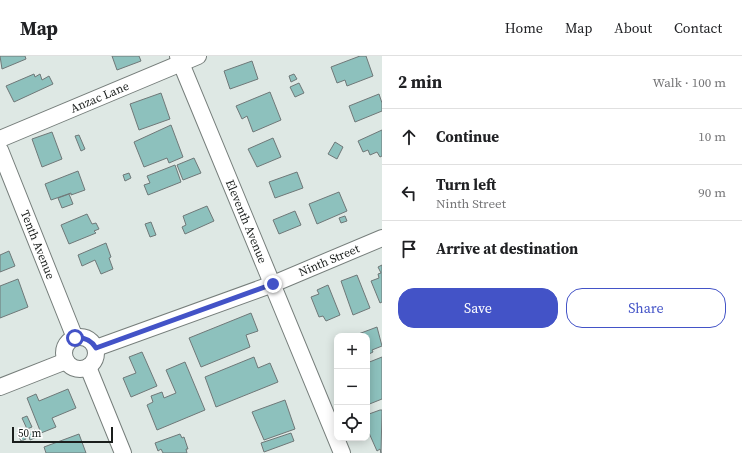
<!DOCTYPE html>
<html lang="en">
<head>
<meta charset="utf-8">
<style>
	body { margin:0; font-family:"Source Serif 4",serif; background:#f2f2f2; color:#202124 }
	.controls { position:absolute; right:12px; bottom:12px; display:grid; overflow:hidden; border-radius:8px; box-shadow:0 2px 10px #0003 }
	.controls button { width:36px; height:36px; display:grid; place-items:center; padding:0; border:0; border-bottom:1px solid #e0e0e0; background:#fff; color:#202124; font:20px sans-serif }
	.scale { position:absolute; left:12px; bottom:10px; width:101px; box-sizing:border-box; padding-left:4px; border:2px solid #1a1e1c; border-top:0; font-size:11px; line-height:14px; white-space:nowrap; color:#1a1e1c; -webkit-text-stroke:3px #fff; paint-order:stroke }
	.stop { position:absolute; width:12px; height:12px; margin:-9px; border:3px solid #4353c7; border-radius:50%; background:#fff }
	.stop.end { background:#4353c7; border-color:#fff; box-shadow:0 1px 4px #0008 }
	.list { margin:0; padding:0; list-style:none }
	h2 { display:flex; justify-content:space-between; align-items:center; height:52px; margin:0; padding:0 16px; font-size:17px }
	h2 small { font-size:13px; font-weight:400; color:#757577 }
	.list li { display:grid; grid-template-columns:26px 1fr auto; gap:12px; align-items:center; box-sizing:border-box; height:56px; padding:0 16px; border-top:1px solid #e0e0e0 }
	.list b { display:block; font-size:15px; white-space:nowrap }
	.list p { margin:0; font-size:13px; white-space:nowrap; color:#757577 }
	.list em { font-size:13px; font-style:normal; color:#757577 }
	.actions { display:flex; gap:8px; padding:12px 16px }
	.actions a { flex:1; padding:9px 0; border:1px solid #4353c7; border-radius:16px; text-align:center; font-size:14px; color:#4353c7 }
	.actions .main { background:#4353c7; color:#fff }
	.icon { flex:none; width:22px; height:22px; fill:none; stroke:currentColor; stroke-width:2; stroke-linecap:round; stroke-linejoin:round }
	.map { position:relative; flex:none; width:382px; height:397px; overflow:hidden }
	header { display:flex; align-items:center; gap:24px; box-sizing:border-box; height:56px; padding:0 20px; background:#fff; border-bottom:1px solid #e0e0e0 }
	header strong { font-size:19px }
	nav { display:flex; gap:22px; margin-inline-start:auto; font-size:14px }
	main { display:flex }
	aside { flex:1; background:#fff }
	.map>svg:first-child { display:block }
	.building { fill:#8dc1bd; stroke:#6f7878 }
	.lines { fill:none; stroke-linecap:round; stroke-linejoin:round }
	.street-casing { stroke:#767e7b; stroke-width:18 }
	.street { stroke:#fff; stroke-width:16 }
	.route { stroke:#4353c7; stroke-width:5 }
	.labels { text-anchor:middle; stroke-width:3.5; stroke-linejoin:round; paint-order:stroke }
	.street-label { font-size:12px; fill:#1a1e1c; stroke:#fff }
</style>
</head>
<body>
<header>
<strong>Map</strong>
<nav><a>Home</a><a>Map</a><a>About</a><a>Contact</a></nav>
</header>
<main>
<div class="map">
<svg width="382" height="397" viewBox="0 0 382 397">
	<rect width="100%" height="100%" fill="#dee8e4"/>
	<path class="building" d="M0 0H25L26 3 2 13Z
		M112 0H139L141 5 117 14Z
		M360 0H366L373 20 347 30 345 24 337 27 331 11Z
		M252 5 258 23 230 33 224 15Z
		M34 18 35 21 40 18 42 24 49 20 53 28 14 46 6 30Z
		M294 18 297 23 291 26 289 20Z
		M299 27 304 37 295 41 290 31Z
		M270 36 281 64 253 76 247 60 242 63 236 50Z
		M161 37 170 63 139 74 130 48Z
		M379 38 382 47V55L355 66 349 50Z
		M171 69 183 101 169 107 167 102 144 111 134 86Z
		M382 74V100L380 101 377 96 370 99 368 94 363 96 358 85Z
		M52 76 62 103 42 111 32 83Z
		M79 79 85 93 81 95 75 80Z
		M273 82 281 101 257 111 248 93Z
		M335 86 343 91 337 103 328 98Z
		M194 102 201 117 183 124 177 109Z
		M175 109 181 126 148 139 144 129 150 127 147 120Z
		M78 115 85 134 71 139V137L51 144 45 128Z
		M297 116 303 132 275 142 269 126Z
		M129 117 131 122 125 125 123 119Z
		M339 136 347 155 317 168 309 148Z
		M69 138 73 148 62 152 58 142Z
		M207 150 214 165 185 178 182 171 186 169 183 160Z
		M295 155 301 169 279 178 273 164Z
		M87 158 92 168 96 167 99 173 94 175 96 177 69 188 61 169Z
		M345 160 347 165 341 167 339 162Z
		M151 166 156 179 150 181 145 168Z
		M106 187 111 201 109 202 113 213 101 218 95 204 82 210 78 199Z
		M9 195 15 210 0 216V199Z
		M382 209V246L380 247 371 225 379 222 378 218 381 217 378 211Z
		M357 219 370 252 353 259 341 225Z
		M18 223 28 251 0 262V230Z
		M328 229 340 259 326 265 323 260 319 261 311 241 319 238 317 234Z
		M251 257 258 275 246 279 250 291 201 311 189 282Z
		M377 271 382 290 372 294 373 296 367 299V280H353Z
		M142 296 157 330 131 341 123 322 136 317 129 301Z
		M254 301 258 312 270 307 278 326 216 351 205 321Z
		M382 301V343L367 349V307Z
		M185 306 205 354 157 374 147 349 153 346 151 340 162 336 164 342 176 337 166 314Z
		M68 333 76 352 52 362 56 371 41 377 27 342 36 338 39 345Z
		M285 344 295 373 264 384 252 356Z
		M380 354H382L381 397 380 393 377 395 369 377 367 378V361L369 360V358Z
		M27 360 32 371 27 373 22 362Z
		M23 374 26 383 21 385 17 376Z
		M35 374 37 381 30 384 28 377Z
		M291 377 294 385 264 396 261 387Z
		M79 378 86 397H46L44 391Z
		M180 378 182 382 184 381 188 393H186L187 397H163L161 393 158 395 155 387Z"/>
	<g class="lines">
		<g class="street-casing">
			<g id="street">
				<path id="s1" d="M178 0 342 397"/>
				<path id="s2" d="M0 83 198 0"/>
				<path id="s3" d="M0 94 75 282"/>
				<circle cx="80" cy="297" r="16"/>
				<path id="s4" d="M96 292 273 228 382 182"/>
				<path d="M88 311 123 397"/>
				<path d="M0 331 66 305"/>
			</g>
		</g>
		<use href="#street" class="street"/>
	</g>
	<g class="lines">
		<path class="route" d="M75 282C85 281 91 284 96 292L273 228"/>
	</g>
	<g class="labels">
		<g class="street-label">
			<text dy="4" stroke="none"><textPath href="#s2" startOffset="108">Anzac Lane</textPath></text>
			<text dy="4" stroke="none"><textPath href="#s1" startOffset="179">Eleventh Avenue</textPath></text>
			<text dy="4" stroke="none"><textPath href="#s3" startOffset="102">Tenth Avenue</textPath></text>
			<text dy="4" stroke="none"><textPath href="#s4" startOffset="249">Ninth Street</textPath></text>
		</g>
	</g>
</svg>
<div class="controls">
<button>+</button>
<button>−</button>
<button><svg class="icon" aria-label="locate" viewBox="0 0 24 24"><circle cx="12" cy="12" r="6"/><path d="M12 2v4M12 18v4M2 12h4M18 12h4"/></svg></button>
</div>
<div class="scale">50 m</div>
<div class="stop" style="left:75px;top:282px"></div>
<div class="stop end" style="left:273px;top:228px"></div>
</div>
<aside>
<h2>2 min<small>Walk · 100 m</small></h2>
<ul class="list">
<li><svg class="icon" aria-label="ahead" viewBox="0 0 24 24"><path d="M12 20V5M6 11l6-6 6 6"/></svg><div><b>Continue</b></div><em>10 m</em></li>
<li><svg class="icon" aria-label="left" viewBox="0 0 24 24"><path d="M17 20v-9H6M10 6l-5 5 5 5"/></svg><div><b>Turn left</b><p>Ninth Street</p></div><em>90 m</em></li>
<li><svg class="icon" aria-label="arrive" viewBox="0 0 24 24"><path d="M6 21V4h12l-3 4 3 4H6"/></svg><div><b>Arrive at destination</b></div></li>
</ul>
<div class="actions"><a class="main">Save</a><a>Share</a></div>
</aside>
</main>
</body>
</html>
